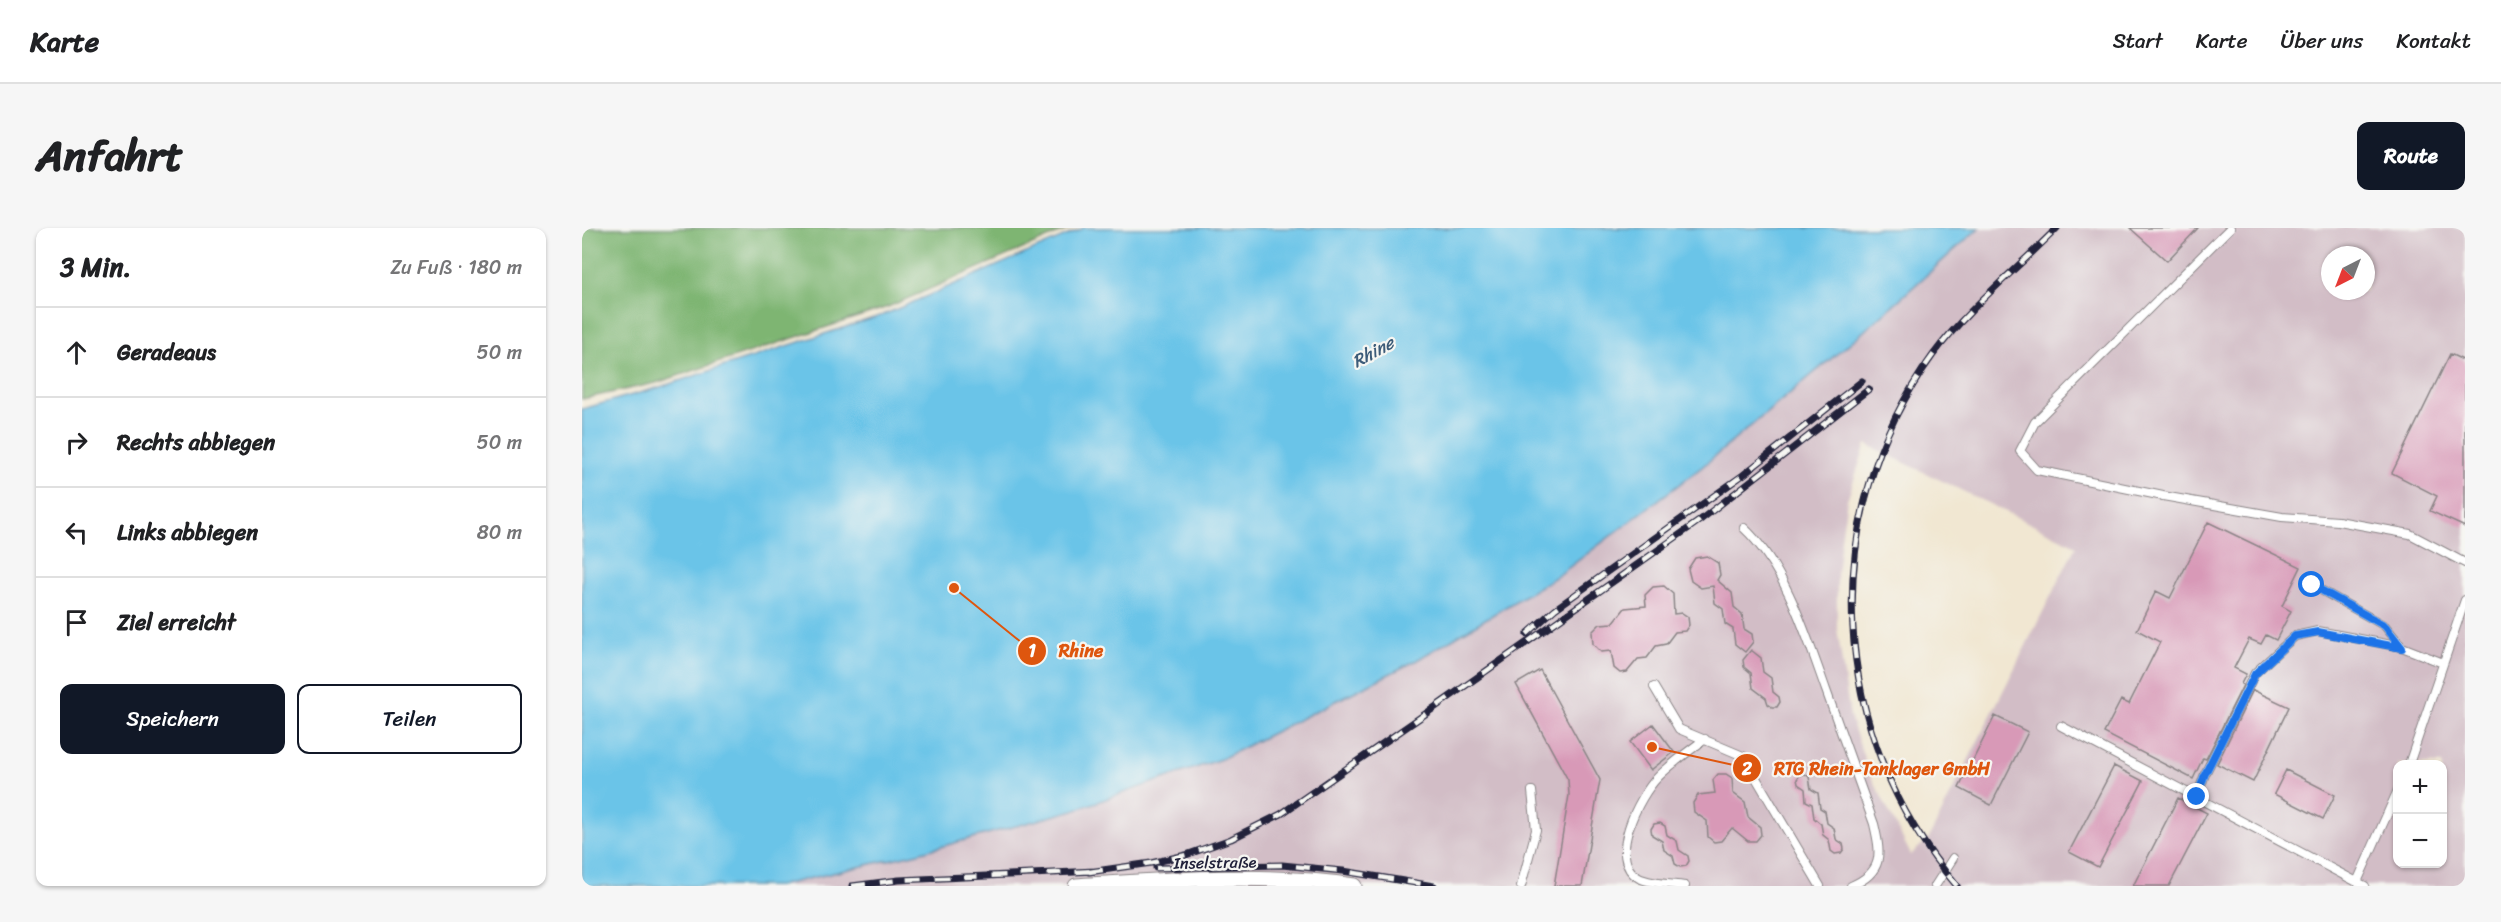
<!DOCTYPE html>
<html lang="de">
<head>
<meta charset="utf-8">
<style>
	body { margin:0; font-family:Sriracha,sans-serif; background:#f6f6f6; color:#202124 }
	.controls { position:absolute; right:18px; bottom:18px; display:grid; overflow:hidden; border-radius:12px; box-shadow:0 2px 4px #0004 }
	.controls button { width:54px; height:54px; display:grid; place-items:center; padding:0; border:0; border-bottom:2px solid #e0e0e0; background:#fff; color:#202124; font:30px sans-serif }
	.compass { position:absolute; left:1739px; top:18px; width:54px; height:54px; border-radius:50%; background:#fff; box-shadow:0 2px 4px #0004; rotate:222deg }
	.stop { position:absolute; width:18px; height:18px; margin:-14px; border:4px solid #1a73e8; border-radius:50%; background:#fff }
	.stop.end { background:#1a73e8; border-color:#fff; box-shadow:0 2px 6px #0008 }
	.list { margin:0; padding:0; list-style:none }
	h2 { display:flex; justify-content:space-between; align-items:center; height:78px; margin:0; padding:0 24px; font-size:26px }
	h2 small { font-size:20px; font-weight:400; color:#757577 }
	.list li { display:grid; grid-template-columns:39px 1fr auto; gap:18px; align-items:center; box-sizing:border-box; height:90px; padding:0 24px; border-top:2px solid #e0e0e0 }
	.list b { display:block; font-size:22px; white-space:nowrap }
	.list em { font-size:20px; font-style:normal; color:#757577 }
	.actions { display:flex; gap:12px; padding:18px 24px }
	.actions a { flex:1; padding:14px 0; border:2px solid #111827; border-radius:12px; text-align:center; font-size:21px; color:#111827 }
	.actions .main { background:#111827; color:#fff }
	.icon { flex:none; width:33px; height:33px; fill:none; stroke:currentColor; stroke-width:2; stroke-linecap:round; stroke-linejoin:round }
	.map { position:relative; flex:none; width:1883px; height:658px; overflow:hidden; border-radius:12px }
	header { display:flex; align-items:center; gap:36px; box-sizing:border-box; height:84px; padding:0 30px; background:#fff; border-bottom:2px solid #e0e0e0 }
	header strong { font-size:28px }
	nav { display:flex; gap:33px; margin-inline-start:auto; font-size:21px }
	.intro { display:flex; align-items:center; justify-content:space-between; box-sizing:border-box; height:144px; padding:0 36px }
	h1 { margin:0; font-size:42px }
	.button { padding:15px 27px; border-radius:12px; background:#111827; color:#fff; font-size:21px; font-weight:700 }
	main { display:flex; gap:36px; padding:0 36px }
	aside { flex:1; background:#fff; border-radius:12px; box-shadow:0 2px 4px #0004 }
	.map>svg:first-child { display:block }
	.industrial { fill:#d2bdc6; fill-rule:evenodd }
	.forest { fill:#7eb572; stroke:#506c56; stroke-width:1.5 }
	.water { fill:#6bc4e8; stroke:#467392; stroke-width:1.5 }
	.building { fill:#d899b7 }
	.lines { fill:none; stroke-linecap:round; stroke-linejoin:round }
	.lane-casing { stroke:#8a8486; stroke-width:10 }
	.street-casing { stroke:#8a8486; stroke-width:17 }
	.lane { stroke:#fff; stroke-width:8 }
	.street { stroke:#fff; stroke-width:15 }
	.rail-casing { stroke:#22223b; stroke-width:7 }
	.rail { stroke:#f6f6f2; stroke-width:4.5; stroke-dasharray:14; stroke-linecap:butt }
	.route { stroke:#1a73e8; stroke-width:8 }
	.labels { text-anchor:middle; stroke-width:4.5; stroke-linejoin:round; paint-order:stroke }
	.street-label { font-size:16px; fill:#22223b; stroke:#f6f6f2 }
	.water-label { font-size:18px; font-style:italic; fill:#3c5b78; stroke:#f6f6f2 }
	.leader { fill:none; stroke:#de560e; stroke-width:2 }
	.callout-dot { fill:#de560e; stroke:#f6f6f2; stroke-width:2 }
	.mark-label { font-size:18px; text-anchor:middle; font-weight:bold; fill:#fff }
	.callout-label { font-size:18px; text-anchor:middle; font-weight:bold; fill:#de560e; stroke:#f6f6f2; stroke-width:4.5; stroke-linejoin:round; paint-order:stroke }
</style>
</head>
<body>
<header>
<strong>Karte</strong>
<nav><a>Start</a><a>Karte</a><a>Über uns</a><a>Kontakt</a></nav>
</header>
<div class="intro"><h1>Anfahrt</h1><a class="button">Route</a></div>
<main>
<aside>
<h2>3 Min.<small>Zu Fuß · 180 m</small></h2>
<ul class="list">
<li><svg class="icon" aria-label="ahead" viewBox="0 0 24 24"><path d="M12 20V5M6 11l6-6 6 6"/></svg><div><b>Geradeaus</b></div><em>50 m</em></li>
<li><svg class="icon" aria-label="right" viewBox="0 0 24 24"><path d="M7 20v-9h11M14 6l5 5-5 5"/></svg><div><b>Rechts abbiegen</b></div><em>50 m</em></li>
<li><svg class="icon" aria-label="left" viewBox="0 0 24 24"><path d="M17 20v-9H6M10 6l-5 5 5 5"/></svg><div><b>Links abbiegen</b></div><em>80 m</em></li>
<li><svg class="icon" aria-label="arrive" viewBox="0 0 24 24"><path d="M6 21V4h12l-3 4 3 4H6"/></svg><div><b>Ziel erreicht</b></div></li>
</ul>
<div class="actions"><a class="main">Speichern</a><a>Teilen</a></div>
</aside>
<div class="map">
<svg width="1883" height="658" viewBox="0 0 1883 658">
	<rect width="100%" height="100%" fill="#f6f6f2"/>
	<filter id="ink" filterUnits="userSpaceOnUse"><feTurbulence type="fractalNoise" baseFrequency=".0167" numOctaves="2"/><feDisplacementMap in="SourceGraphic" scale="12" xChannelSelector="R" yChannelSelector="G"/><feConvolveMatrix kernelMatrix="1 2 1 2 8 2 1 2 1" color-interpolation-filters="sRGB"/></filter>
	<filter id="wash" filterUnits="userSpaceOnUse"><feTurbulence type="fractalNoise" baseFrequency=".008" numOctaves="4" result="noise"/><feDisplacementMap in="SourceGraphic" scale="24" xChannelSelector="R" yChannelSelector="G"/><feGaussianBlur stdDeviation="1.35" result="paint"/><feColorMatrix in="noise" values="0 0 0 0 0 0 0 0 0 0 0 0 0 0 0 0 0 1.4 0 .05"/><feComposite in="paint" operator="in"/></filter>
	<g filter="url(#wash)">
		<rect width="100%" height="100%" fill="#f1e7d2"/>
		<path class="industrial" d="M1397 0H1883V658H196L336 625 835 432 977 347 1120 239 1281 104ZM1748 27H1784V63H1748ZM1284 216 1494 318 1347 610 1329 627 1286 542 1268 488 1255 400V347L1259 311 1265 272ZM1816 536H1860V636H1816Z"/>
		<path class="forest" d="M0 0H489L306 79 74 155 0 171Z"/>
		<path class="water" d="M502 0H1397L1281 104 1120 239 977 347 835 432 639 531 492 582 336 625 196 658H0V181L75 160 301 87Z"/>
		<g id="blocks">
			<path class="building" d="M1548 0H1616L1585 33Z
				M1868 126 1883 133V299L1848 283 1855 268 1810 245Z
				M1626 294 1719 339 1700 378 1709 383 1694 412 1684 407 1679 416 1667 411 1652 440 1664 446 1659 456 1661 457 1624 531 1621 530 1611 551 1522 505 1539 472 1547 476 1578 414 1555 402 1574 363 1588 370Z
				M1125 328 1136 335 1138 347 1135 352 1150 365 1152 379 1160 386 1162 401 1170 406 1171 414 1163 424 1153 416 1151 401 1143 396 1141 381 1133 375 1131 358 1119 360 1109 353 1106 341 1113 330Z
				M1082 358 1091 366 1092 386 1100 385 1106 389 1107 397 1103 403 1093 404 1084 416 1074 418 1065 430 1056 431 1045 444 1038 445 1032 440 1029 423 1019 424 1011 416 1010 404 1018 396 1031 395 1043 380 1064 378 1063 367 1071 359Z
				M1169 422 1179 430 1181 444 1189 450 1191 464 1197 469 1198 474 1195 479H1190L1186 476 1184 470 1171 460 1169 445 1162 439 1161 432Z
				M958 442 1018 552 1000 658H972L987 567 986 552 934 456Z
				M1671 462 1707 479 1671 554 1635 536Z
				M1413 488 1446 504 1409 577 1377 560Z
				M1071 496 1092 524 1069 542 1048 514Z
				M1532 538 1561 553 1516 639 1487 624Z
				M1704 542 1753 567 1741 591 1692 566Z
				M1136 546H1144L1150 550 1151 565 1163 574 1166 589 1178 599 1179 607 1174 613H1166L1150 600 1139 613 1132 614 1126 609 1125 593 1112 584 1111 575 1116 567 1133 565 1131 552Z
				M1223 546 1227 549 1229 561 1236 565 1238 580 1243 583 1245 595 1252 600 1254 611 1261 616 1262 621 1259 625 1253 626 1249 623 1247 612 1241 607 1239 596 1232 590 1230 576 1224 573 1223 561 1216 556 1215 551 1218 547Z
				M1596 570 1625 585 1587 658H1551Z
				M1078 595 1083 598 1085 607 1095 613 1097 622 1106 628 1107 633 1104 638 1098 639 1093 636 1091 628 1082 622 1080 613 1070 607 1069 601 1072 596Z"/>
		</g>
	</g>
	<g filter="url(#ink)">
		<use href="#blocks" fill-opacity="0" stroke="#8a8486" stroke-width="1.5"/>
		<g class="lines">
			<g class="lane-casing">
				<path id="lane" d="M1648 0 1453 194 1438 223 1455 242 1581 268 1700 289 1756 293 1828 306 1883 335
					M1162 300C1203 338 1225 409 1244 462 1260 507 1276 551 1292 596 1299 626 1302 644 1269 658
					M1730 357 1803 398 1820 419
					M1072 459 1097 501 1161 528 1238 658
					M1479 498 1775 654
					M1827 536 1883 372
					M1615 569 1623 546 1673 445 1713 408 1736 403 1820 419 1861 435
					M939 658 954 602 950 563
					M1103 658C1090 656 1069 656 1057 650 1024 632 1057 568 1076 549 1090 535 1107 523 1123 511
					M1353 658 1371 630
					M1783 658 1775 654 1816 562"/>
			</g>
			<g class="street-casing">
				<path id="street" d="M494 658C586 652 680 644 772 658"/>
			</g>
			<use href="#lane" class="lane"/>
			<use href="#street" class="street"/>
			<g class="rail-casing">
				<path id="rail" d="M945 406 973 381 1161 247 1280 153
					M574 640 700 637 761 643 852 658
					M507 644 569 635 604 627 649 611 699 586 849 482 1117 293 1287 161
					M270 658 317 652 514 643
					M1375 658C1246 508 1234 288 1351 127 1386 80 1434 42 1475 0"/>
			</g>
			<use href="#rail" class="rail"/>
		</g>
	</g>
	<g class="lines" filter="url(#ink)">
		<path class="route" d="M1615 569 1623 546 1673 446 1713 408 1736 404 1820 420 1803 398 1730 357"/>
	</g>
	<g class="labels">
		<g class="street-label">
			<text transform="translate(633 634) rotate(-1)" y="6">Inselstraße</text>
		</g>
		<g class="water-label">
			<text transform="translate(791 124) rotate(-29)" y="6">Rhine</text>
		</g>
	</g>
	<path class="leader" d="M372 360L450 423M1070 519L1165 540"/>
	<g class="callout-dot">
		<circle cx="372" cy="360" r="6"/>
		<circle cx="1070" cy="519" r="6"/>
		<circle cx="450" cy="423" r="15"/>
		<circle cx="1165" cy="540" r="15"/>
	</g>
	<g class="mark-label">
		<text x="450" y="429">1</text>
		<text x="1165" y="547">2</text>
	</g>
	<g class="callout-label">
		<text x="499" y="429">Rhine</text>
		<text x="1300" y="547">RTG Rhein-Tanklager GmbH</text>
	</g>
</svg>
<div class="controls">
<button>+</button>
<button>−</button>
</div>
<svg class="compass" viewBox="-18 -18 36 36"><path d="M0-13l5 13h-10z" fill="#e53935"/><path d="M0 13l5-13h-10z" fill="#757577"/></svg>
<div class="stop" style="left:1730px;top:357px"></div>
<div class="stop end" style="left:1615px;top:569px"></div>
</div>
</main>
</body>
</html>
